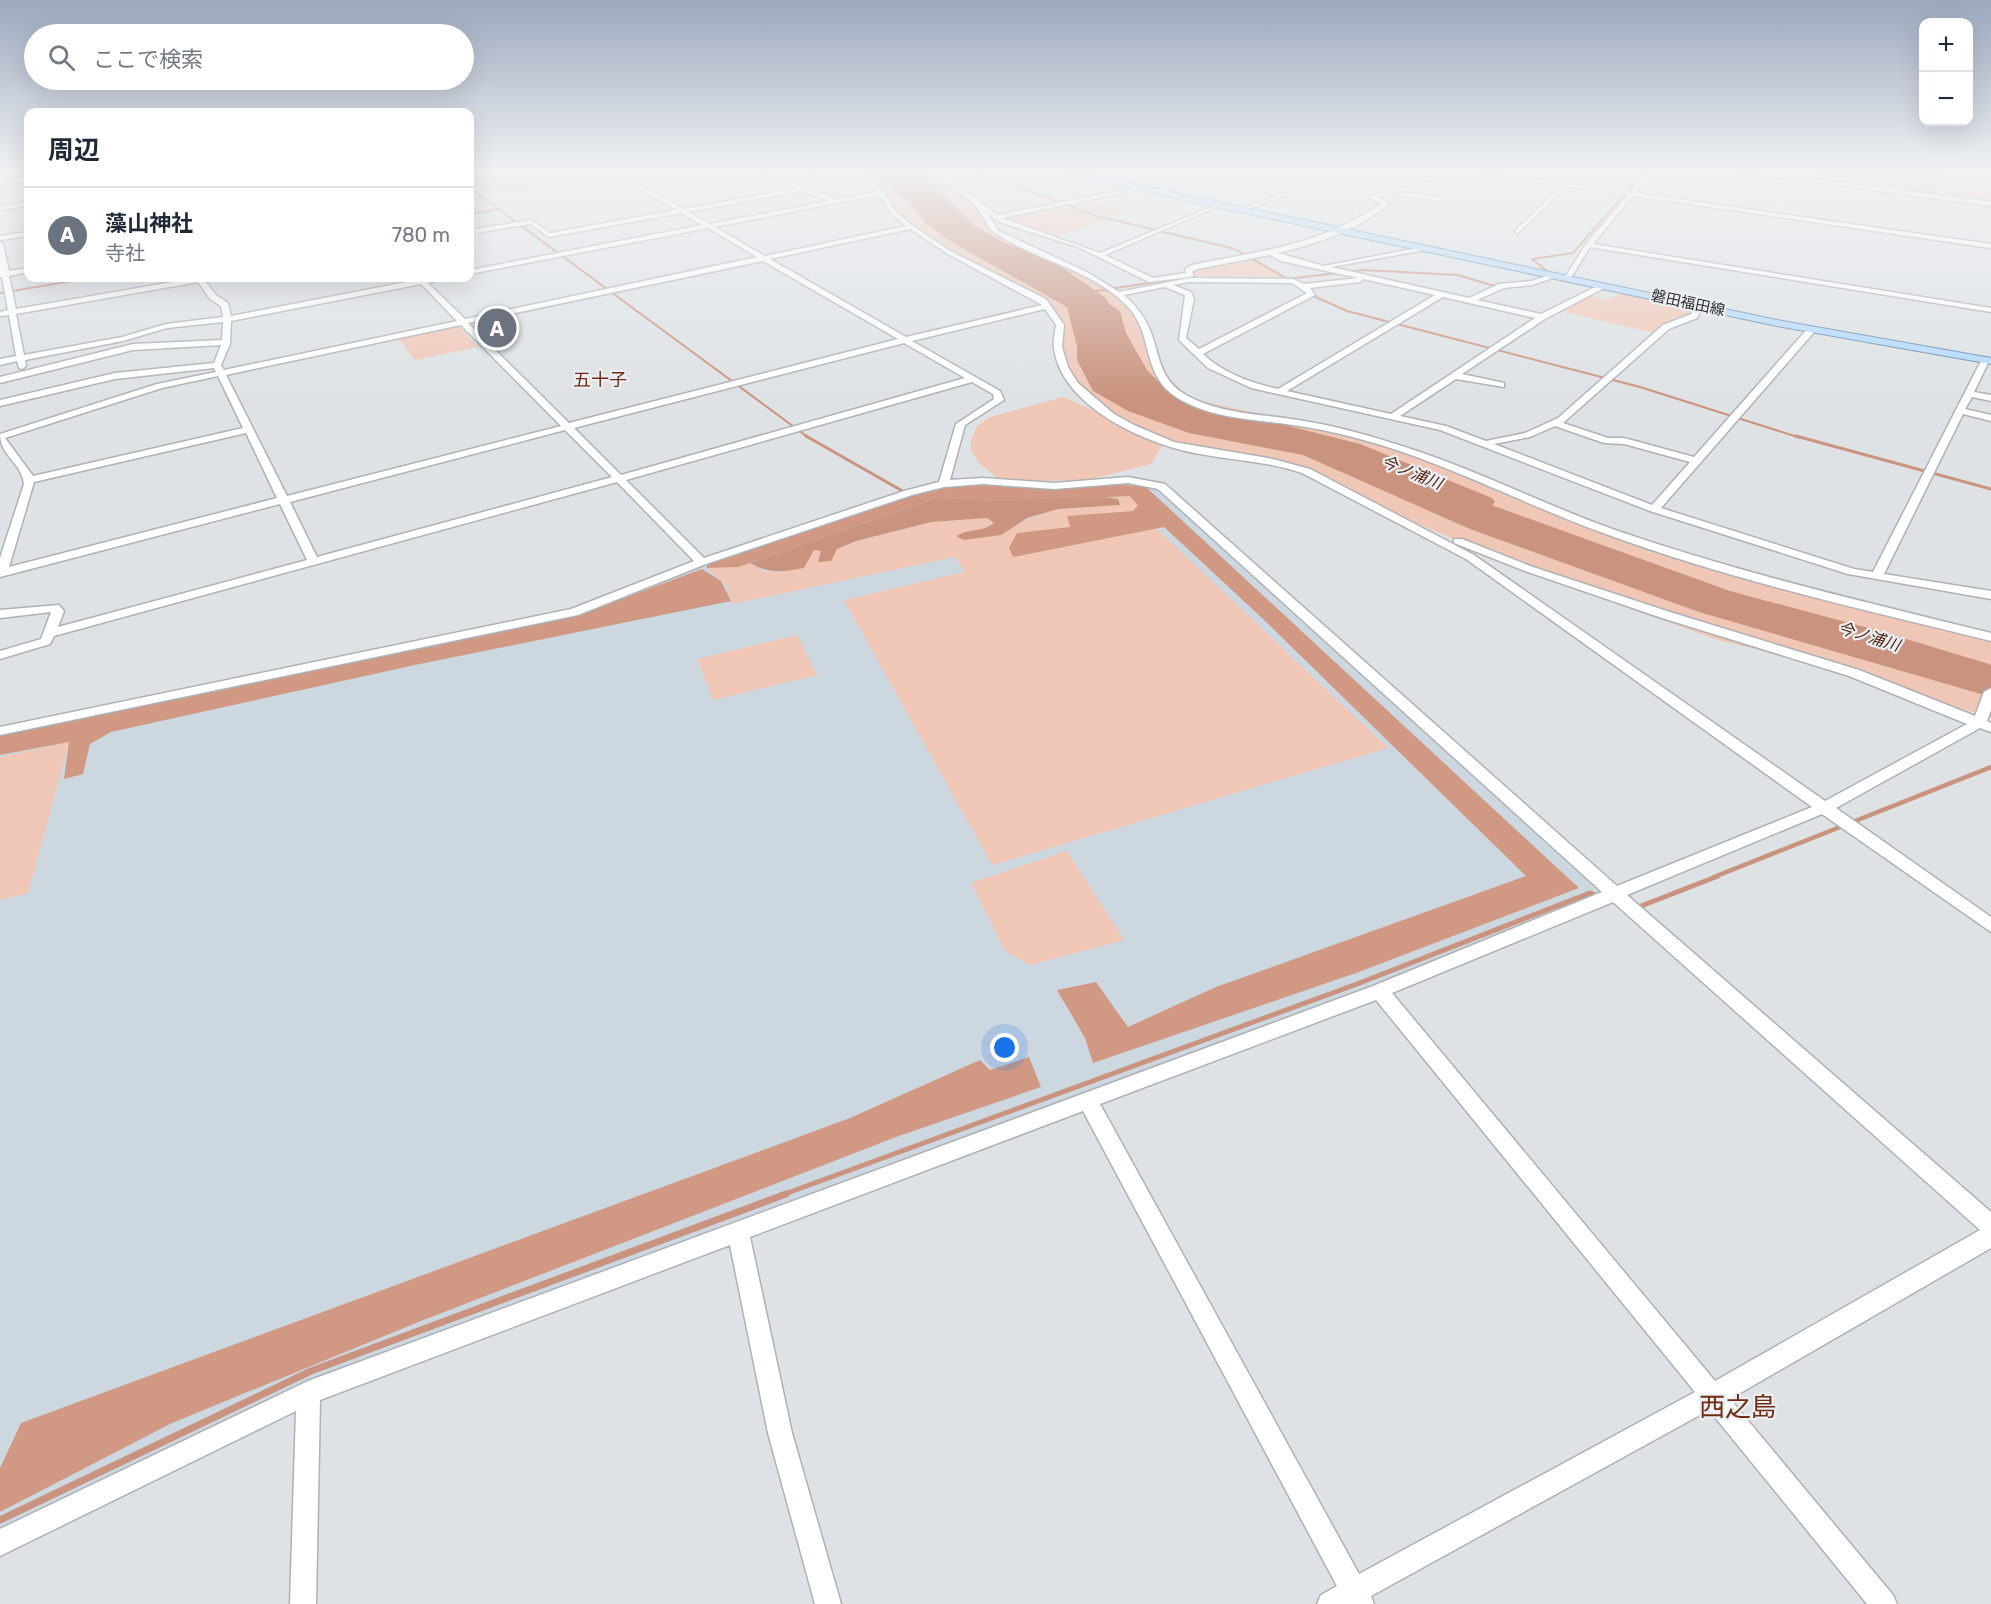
<!DOCTYPE html>
<html lang="ja">
<head>
<meta charset="utf-8">
<style>
	body { margin:0; font-family:Rubik,"Noto Sans JP",sans-serif; background:#f2f2f3; color:#1f2937 }
	.controls { position:absolute; right:18px; top:18px; display:grid; overflow:hidden; border-radius:12px; box-shadow:0 6px 24px #0002 }
	.controls button { width:54px; height:54px; display:grid; place-items:center; padding:0; border:0; border-bottom:2px solid #e0e1e3; background:#fff; color:#1f2937; font:30px sans-serif }
	.you { position:absolute; left:1005px; top:1048px; width:21px; height:21px; margin:-15px; border:4px solid #fff; border-radius:50%; background:#1a73e8; box-shadow:0 0 0 9px #1a73e833 }
	.badge { display:grid; place-items:center; width:39px; height:39px; border-radius:50%; background:#c25b30; color:#fff; font-size:20px; font-weight:700 }
	.pin { position:absolute; translate:-50% -50%; border:3px solid #fff; box-shadow:0 2px 6px #0006 }
	.list { margin:0; padding:0; list-style:none }
	h2 { display:flex; justify-content:space-between; align-items:center; height:78px; margin:0; padding:0 24px; font-size:26px }
	h2 small { font-size:20px; font-weight:400; color:#747a83 }
	.list li { display:grid; grid-template-columns:39px 1fr auto; gap:18px; align-items:center; box-sizing:border-box; height:96px; padding:0 24px; border-top:2px solid #e0e1e3 }
	.list b { display:block; font-size:22px; white-space:nowrap }
	.list p { margin:0; font-size:20px; white-space:nowrap; color:#747a83 }
	.list em { font-size:20px; font-style:normal; color:#747a83 }
	.icon { flex:none; width:33px; height:33px; fill:none; stroke:currentColor; stroke-width:2; stroke-linecap:round; stroke-linejoin:round }
	.map { position:relative; flex:none; width:1991px; height:1604px; overflow:hidden }
	.search { position:absolute; background:#fff; box-shadow:0 6px 24px #0002; left:24px; top:24px; width:450px; height:66px; display:flex; align-items:center; gap:15px; box-sizing:border-box; padding:0 21px; border-radius:33px; color:#747a83; font-size:22px }
	.panel { position:absolute; background:#fff; box-shadow:0 6px 24px #0002; left:24px; top:108px; width:450px; height:174px; border-radius:12px }
	.map>svg:first-child { display:block }
	.built { fill:#cdd7df }
	.green { fill:#f0c7b7 }
	.forest { fill:#d19984 }
	.water { fill:#ca937f }
	.lines { fill:none; stroke-linecap:round; stroke-linejoin:round }
	.stream-far4 { stroke:#ca937f; stroke-width:2 }
	.stream-far3 { stroke:#ca937f; stroke-width:3 }
	.stream-far2 { stroke:#ca937f; stroke-width:4.5 }
	.stream-far1 { stroke:#ca937f; stroke-width:5 }
	.stream { stroke:#ca937f; stroke-width:7 }
	.river { fill:#ca937f; fill-rule:evenodd }
	.minor-casing { stroke:#aeb1b5; stroke-width:3 }
	.major-casing { stroke:#648cb1; stroke-width:2 }
	.minor { fill:#fff; fill-rule:evenodd }
	.major { fill:#b4d9fa; fill-rule:evenodd }
	.labels { text-anchor:middle; stroke-width:4.5; stroke-linejoin:round; paint-order:stroke }
	.far-street-label { font-size:15px; fill:#2c2e2f; stroke:#ebeff3 }
	.far-water-label { font-size:16px; font-style:italic; fill:#4e1c06; stroke:#ebeff3 }
	.far-quarter-label { font-size:18px; fill:#6e2d12; stroke:#ebeff3 }
	.near-quarter-label { font-size:26px; fill:#6e2d12; stroke:#ebeff3 }
</style>
</head>
<body>
<div class="map">
<svg width="1991" height="1604" viewBox="0 0 1991 1604">
	<rect width="100%" height="100%" fill="#dee2e5"/>
	<path class="built" d="M1145 481 1161 486 1616 895 308 1393 0 1543V736L574 612 702 562 944 484Z"/>
	<path class="green" d="M858 172H932L953 184 1002 235 1054 259 1122 297 1146 329 1157 373 1183 397 1360 436 1439 463 1660 549 1991 637V717L1921 698 1854 673 1718 640 1534 574 1281 464 1165 441 1151 464 1088 480 1002 482 979 463 971 450V440L977 426 990 417 1063 397 1131 427 1091 402 1065 372 1051 311 918 229 893 211 879 191Z
		M1815 172H1943L1940 195 1812 178Z
		M531 174 549 186 489 196 473 182Z
		M1954 188 1991 192V201L1953 196Z
		M1082 200 1128 210 1112 217 1067 204Z
		M1059 206 1106 220 1057 237 1002 220 1000 217Z
		M1252 258 1286 277 1195 276 1193 273 1195 268Z
		M1622 293 1696 310 1690 317 1658 334 1556 310 1589 296 1606 300Z
		M459 326 478 347 415 360 398 338Z
		M1129 496 1164 527 1157 529 1388 748 992 865 844 600 965 572 955 557 732 604 727 586 707 568 750 563 763 571 781 572 804 567 814 550 837 549 856 541 931 522 987 518 995 523C983 532 970 528 957 536L964 540 1058 509 1119 505 1118 499 1104 497Z
		M797 635 817 675 713 700 697 659Z
		M69 742 28 893 0 900V757Z
		M1067 851 1124 940 1030 965 1005 951 971 883Z"/>
	<path class="forest" d="M986 481 1051 486 1124 485 1146 487 1579 888 1356 973 1093 1063 1085 1038 1057 990 1096 982 1128 1027 1216 987 1526 876 1262 618 1164 527 1013 557 1009 548 1017 533 1070 527 1067 516 1133 511 1138 505 1129 496 1014 502 936 498 738 567 707 568V564C799 532 890 495 986 481Z
		M702 569 721 581 731 601 415 665 111 732 90 744 83 774 64 779 69 742 0 755V736L576 616Z
		M1029 1057 1041 1087 896 1137 421 1321 172 1423 0 1512V1468L21 1423 850 1118 980 1060 990 1070Z"/>
	<path class="water" d="M873 172H920L976 227 1059 272 1120 311 1131 353 1140 372 1168 401 1351 446 1491 505 1730 591 1883 632 1989 664 1991 665V697L1699 612 1470 529 1303 455 1189 433 1128 411 1093 391 1077 360V346L1067 307 955 244 925 223 913 206Z
		M1104 497 1118 499 1120 505 1058 509 1027 518 1001 535 964 540 956 536C971 528 983 532 994 523L987 518 931 522 856 541 837 549 831 561 818 562 821 551 814 550 804 568C783 572 769 574 750 563L936 498 1002 501Z"/>
	<g class="lines">
		<path class="stream-far4" d="M975 172 1097 216 1235 249 1291 281
			M1734 172 1991 206
			M470 188 809 438
			M470 214 501 209
			M1547 271 1532 259 1573 253 1644 172
			M1090 292 1175 279H1287L1363 270 1458 275 1491 285H1501
			M0 293 90 278
			M1307 293 1347 311 1640 387 1801 438"/>
		<path class="stream-far3" d="M806 436 927 505
			M1796 436 1991 489"/>
		<path class="stream-far2" d="M1714 877 1991 767"/>
		<path class="stream-far1" d="M1636 908 1718 876
			M782 1195 1357 984 1590 893 1600 897"/>
		<path class="stream" d="M0 1520 311 1371 786 1194"/>
		<path class="river" d="M1011 245 1057 264 1106 298 1147 370 1174 397 1360 444 1492 498 1495 502 1492 506H1478L1346 452 1162 405 1132 372 1095 304 1047 270 1006 252 1004 249Z"/>
		<g class="minor-casing">
			<path id="minor" d="M612 172H619L683 209 797 188 764 172 779 175 816 172 784 178 837 200 876 192 854 172H860L883 192 897 213 913 226 952 252 1046 299 1064 325 1062 347 1068 367 1078 383 1114 414 1134 425 1174 442 1273 459 1310 469 1474 555 1825 801 1967 724 1849 676 1662 618 1525 571 1454 543V539H1462L1533 567 1670 612 1859 670 1975 716 1984 692 1991 688V710L1987 721 1991 723V732L1980 728 1836 808 1991 917V932L1822 814 1627 895 1991 1212V1248L1730 1399 1893 1595 1897 1604H1867L1709 1410 1371 1596 1374 1604H1317L1321 1595 1337 1586 1083 1111 750 1237 792 1433 841 1604H815L768 1433 730 1245 320 1400 316 1604H290L296 1411 0 1556V1529L308 1381 1373 986 1602 892 1158 489 1128 483 1054 489 983 484 944 487 912 495 706 564 578 615 0 735V727L571 609 694 561 617 482 54 636 50 644 0 659V651L41 639 51 612 0 618V610L59 605 64 611 58 627 307 560 280 504 0 577V558L24 484C22 463 0 456 0 434L157 384 216 372 214 368 115 379 0 406V400L115 373 214 363 221 345 133 350 0 383V377L133 344 222 340 223 322 167 328 123 341 25 360 26 366 22 369 19 368 17 361 0 365V359L16 356 9 315 0 316V312L8 310 2 277H0V242L3 244 9 271 28 268V272L9 276 16 309 196 278H213L205 281 216 295 228 303 231 316 417 280 416 278H445L428 283 465 319 757 257 708 228 470 274V270L702 225 681 213 549 237 530 224 470 234V230L531 220 550 233 676 210ZM802 191 829 201 710 224 688 212ZM879 195 893 215 906 226 765 256 715 227ZM910 229 948 254 1042 305 906 337 770 259ZM763 261 898 339 569 423 468 323ZM198 282 210 299 221 306 223 317 166 324 122 337 24 355 16 314ZM421 284 457 321 224 370 221 365 230 344 231 321ZM1045 309 1056 325C1055 332 1053 341 1054 348 1061 404 1137 439 1185 451 1224 460 1264 460 1302 473L1466 559 1812 807 1617 886 1165 484 1128 477 1054 483 983 478 950 480 965 425 1004 400 1000 391 912 341ZM461 325 561 426 287 496 226 375ZM904 343 965 378 621 475 574 428ZM218 376 243 428 33 476 5 438 162 388ZM972 382 993 394 994 399 956 424 939 482 904 491 704 558 626 480ZM565 430 612 477 317 557 290 502ZM246 433 277 498 9 567 34 482ZM1613 902 1980 1230 1715 1381 1392 993ZM1376 1000 1695 1392 1359 1574 1100 1104Z
				M927 172C946 171 982 204 997 215L1140 187 1138 190 1002 218 1100 253 1219 204V206L1105 255 1153 278 1186 273 1185 269 1192 265C1265 250 1318 246 1382 203L1369 198V196L1432 181 1447 172H1454L1436 183 1378 197 1390 203C1359 230 1317 244 1278 253L1324 266 1428 246 1430 249 1331 267 1469 298 1499 284 1531 281 1556 273V277L1532 285 1504 288 1477 300 1541 314 1601 284 1608 286 1545 319 1462 374 1504 383V387L1456 379 1400 416 1446 426 1486 441 1525 433 1558 418 1663 325 1691 314 1699 304 1703 306 1697 318 1669 329 1563 423 1608 438H1624L1694 457 1809 327H1815V331L1661 508 1854 569 1873 572 1981 361 1988 359 1989 361 1974 392 1991 395V401L1972 397 1965 409 1991 415V421L1963 414 1884 574 1991 591V599L1848 574 1650 511 1440 430 1251 388 1208 368 1179 340 1185 295 1165 287 1124 295C1135 305 1144 315 1150 330 1160 355 1159 380 1186 395 1220 414 1261 414 1298 420 1330 425 1362 433 1392 443 1470 466 1541 504 1618 531 1740 573 1866 602 1991 633V641C1862 609 1731 580 1606 534 1530 507 1459 469 1381 445 1354 437 1327 430 1299 426 1258 419 1212 420 1176 397 1141 374 1154 336 1129 308 1094 270 1040 262 998 235 985 227 983 212 972 202 959 189 942 182 927 172ZM988 214 1002 223 1078 247 1149 282 1190 277 1194 275 1192 272 1197 269 1270 255 1281 261 1358 278 1304 284 1293 279 1189 278 1119 292 1087 272 999 231ZM1363 279 1435 295 1278 389C1251 383 1223 373 1203 354L1315 295 1310 288 1360 282ZM1189 282 1292 283 1307 293 1199 349 1186 338 1194 299 1191 292 1173 285ZM1443 297 1535 318 1391 414 1287 391ZM1555 426 1604 443 1624 444 1690 462 1652 505 1494 444 1530 437Z
				M1193 172H1200L1156 193 1151 192Z
				M1476 172 1564 182 1575 172H1581L1570 183 1630 192 1648 172H1654L1636 193 1991 244V248L1633 196 1593 244 1991 308V312L1590 247 1570 279H1564L1586 244 1628 195 1567 186 1517 234 1515 231 1561 186Z
				M1742 172H1756L1991 202V206Z
				M28 176V180L0 184V180Z
				M1400 192 1441 197 1444 199 1441 201 1398 195Z
				M1284 193 1289 194 1243 211 1238 210Z
				M477 195 479 198 470 200V196Z
				M28 202V206L0 210V206Z
				M28 232V236L0 240V236Z"/>
		</g>
		<g class="major-casing">
			<path id="major" d="M1064 172H1077L1777 320 1991 358V364L1777 326 1192 202Z"/>
		</g>
		<use href="#minor" class="minor"/>
		<use href="#major" class="major"/>
	</g>
	<linearGradient id="sky" x2="0" y2="1"><stop stop-color="#9ca7be"/><stop offset="0.43" stop-color="#f0f2f3"/><stop offset="1" stop-color="#f0f2f3" stop-opacity="0"/></linearGradient>
	<rect width="1991" height="396" fill="url(#sky)"/>
	<g class="labels">
		<g class="far-street-label">
			<text transform="translate(1688 303) rotate(12)" y="5">磐田福田線</text>
		</g>
		<g class="far-water-label">
			<text transform="translate(1412 472) rotate(22)" y="6">今ノ浦川</text>
			<text transform="translate(1869 636) rotate(17)" y="6">今ノ浦川</text>
		</g>
		<g class="far-quarter-label">
			<text x="600" y="386">五十子</text>
		</g>
		<g class="near-quarter-label">
			<text x="1738" y="1416">西之島</text>
		</g>
	</g>
</svg>
<div class="controls">
<button>+</button>
<button>−</button>
</div>
<div class="you"></div>
<div class="pin badge" style="left:497px;top:328px;background:#6b7280">A</div>
<div class="search"><svg class="icon" aria-label="search" viewBox="0 0 24 24"><circle cx="10" cy="10" r="6"/><path d="M15 15l6 6"/></svg>ここで検索</div>
<section class="panel">
<h2>周辺<small></small></h2>
<ul class="list">
<li><span class="badge" style="background:#6b7280">A</span><div><b>藻山神社</b><p>寺社</p></div><em>780 m</em></li>
</ul>
</section>
</div>
</body>
</html>
